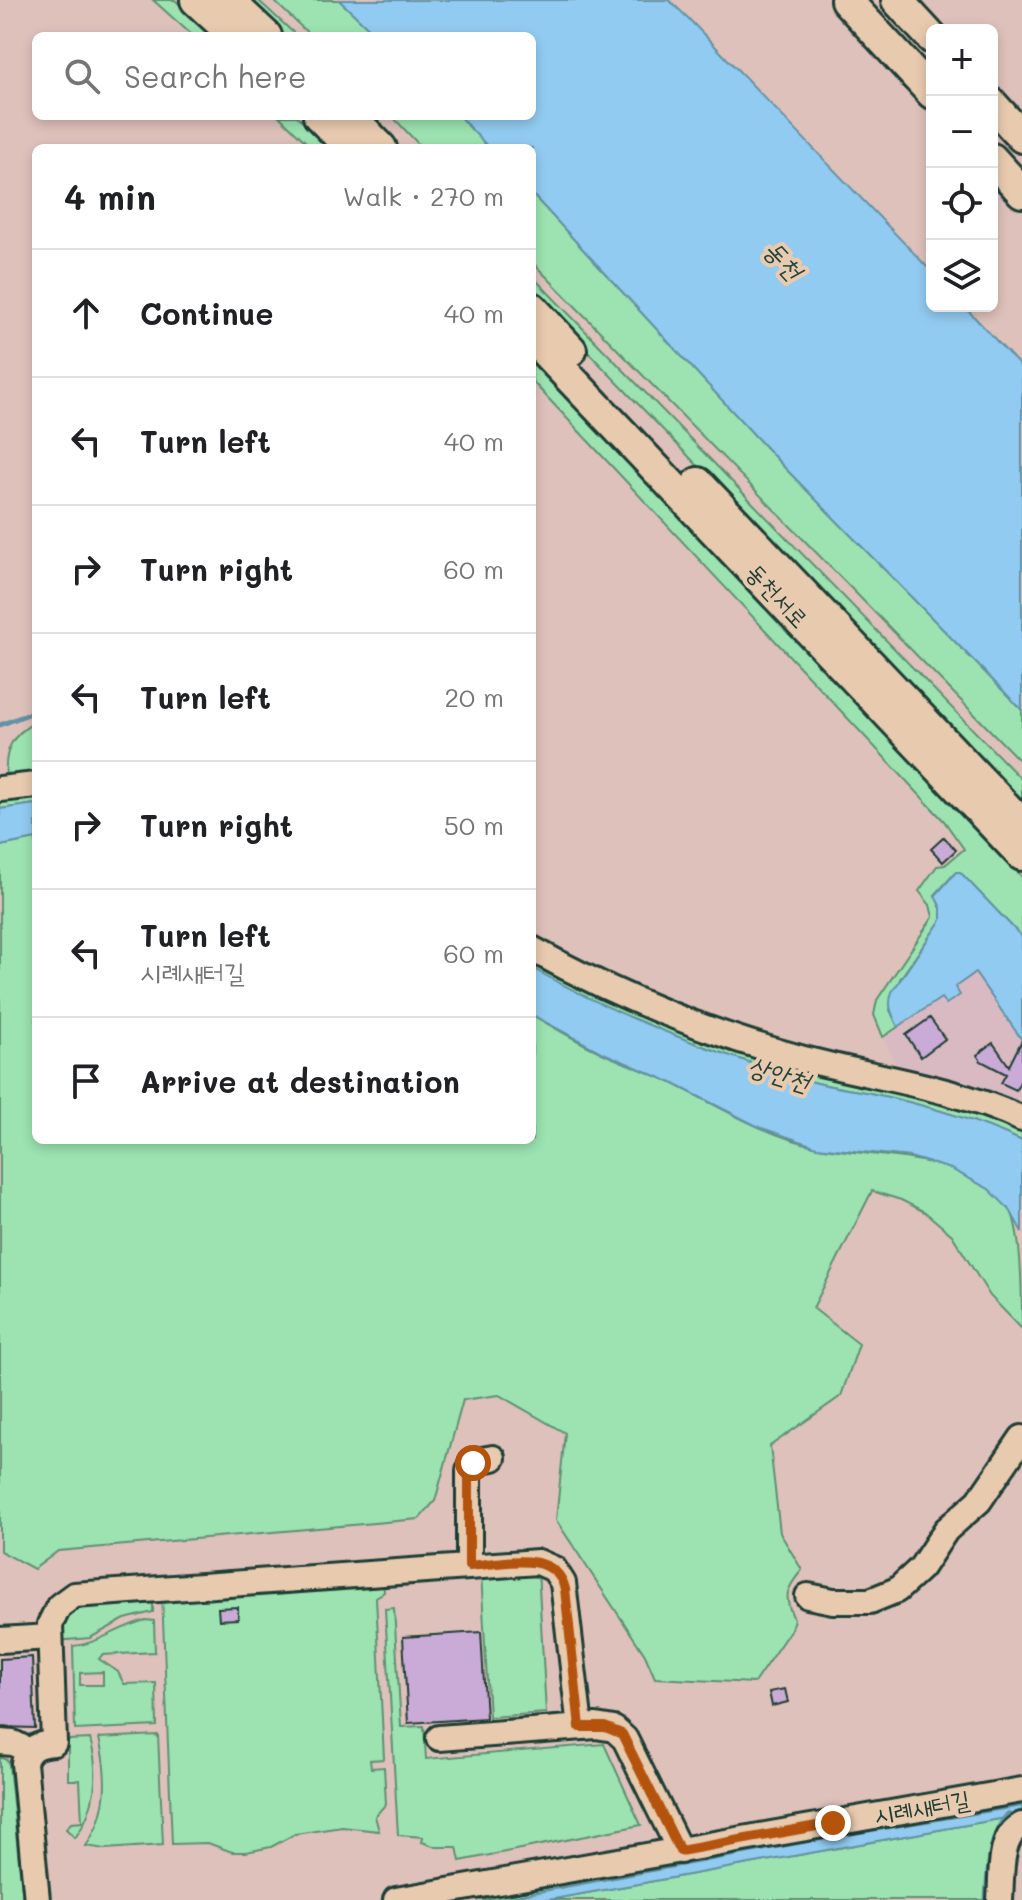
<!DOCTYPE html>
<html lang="en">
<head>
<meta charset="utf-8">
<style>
	body { margin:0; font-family:Mali,"Poor Story",sans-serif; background:#f2f2f2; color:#202124 }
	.controls { position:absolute; right:24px; top:24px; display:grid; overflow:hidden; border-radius:12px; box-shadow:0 4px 12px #0003 }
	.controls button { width:72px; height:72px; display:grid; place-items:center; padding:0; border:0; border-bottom:2px solid #e0e0e0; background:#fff; color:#202124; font:40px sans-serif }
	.stop { position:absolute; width:24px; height:24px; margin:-18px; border:6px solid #b45309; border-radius:50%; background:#fff }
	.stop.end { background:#b45309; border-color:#fff; box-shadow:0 2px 8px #0008 }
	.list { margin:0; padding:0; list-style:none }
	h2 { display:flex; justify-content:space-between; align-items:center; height:104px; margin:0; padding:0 32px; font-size:34px }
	h2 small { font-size:26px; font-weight:400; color:#757577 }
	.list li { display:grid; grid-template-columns:52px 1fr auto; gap:24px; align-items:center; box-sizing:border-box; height:128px; padding:0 32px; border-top:2px solid #e0e0e0 }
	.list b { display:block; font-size:30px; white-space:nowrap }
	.list p { margin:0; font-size:26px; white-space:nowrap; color:#757577 }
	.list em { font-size:26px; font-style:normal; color:#757577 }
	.icon { flex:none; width:44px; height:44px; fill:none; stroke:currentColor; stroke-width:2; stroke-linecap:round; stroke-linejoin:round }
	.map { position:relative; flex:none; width:1022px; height:1900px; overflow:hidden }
	.search { position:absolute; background:#fff; box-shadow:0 4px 12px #0003; left:32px; top:32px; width:504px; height:88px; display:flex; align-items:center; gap:20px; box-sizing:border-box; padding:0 28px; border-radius:12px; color:#757577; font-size:30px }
	.panel { position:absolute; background:#fff; box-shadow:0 4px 12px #0003; left:32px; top:144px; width:504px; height:1000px; border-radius:12px }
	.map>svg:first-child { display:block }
	.built { fill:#d9bac3 }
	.green { fill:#9ce3b1; stroke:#5e9072; stroke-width:2; fill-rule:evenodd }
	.water { fill:#92cbf1; stroke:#6492a5; stroke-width:2 }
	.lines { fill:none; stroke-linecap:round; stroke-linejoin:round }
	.stream { stroke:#6492a5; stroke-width:5 }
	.building { fill:#caabd7; stroke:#1f3d34; stroke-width:2 }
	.minor-casing { stroke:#1f3d34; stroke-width:30 }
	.major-casing { stroke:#1f3d34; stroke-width:36 }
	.minor { stroke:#e8caaf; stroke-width:24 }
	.major { stroke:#e8caaf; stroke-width:30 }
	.route { stroke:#b45309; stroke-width:10 }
	.labels { text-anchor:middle; stroke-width:8; stroke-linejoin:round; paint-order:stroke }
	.street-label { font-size:24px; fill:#1f3d34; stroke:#e8caaf }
	.water-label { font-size:26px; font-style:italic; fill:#25443d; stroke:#e8caaf }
</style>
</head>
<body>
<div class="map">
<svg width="1022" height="1900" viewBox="0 0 1022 1900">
	<rect width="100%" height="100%" fill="#dfc1bb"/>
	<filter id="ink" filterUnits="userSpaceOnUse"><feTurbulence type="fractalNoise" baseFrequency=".0125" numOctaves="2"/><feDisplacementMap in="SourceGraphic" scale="16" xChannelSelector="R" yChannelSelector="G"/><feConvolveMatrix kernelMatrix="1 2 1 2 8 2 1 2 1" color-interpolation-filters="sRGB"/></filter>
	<g filter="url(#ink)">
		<path class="built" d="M975 973 1022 1043V1090L1016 1103 955 1081 935 1076 908 1074 896 1065 883 1037 941 997 960 994 954 987Z"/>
		<path class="green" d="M153 0H175L213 36H193Z
			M242 0H258L297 36H282Z
			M273 0H339L377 36H311Z
			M279 116H297L330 148H312Z
			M392 116H459L489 148H422Z
			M532 194 783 466 1022 710V763L532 262Z
			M532 276 1022 780V802L532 294Z
			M532 359 1022 877V937L960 872 955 873 935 895 941 908V920L900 979 890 1010 898 1027 883 1037 874 1015 877 1000 933 917 930 905 919 891 937 866 945 865 964 849 944 821 532 381Z
			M36 722V781L6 779C4 751 10 735 36 722Z
			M36 789V804L0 809V793Z
			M36 839V1140H532V1015C555 1028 578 1042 602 1053 626 1064 651 1073 674 1084 720 1107 768 1137 819 1147 881 1159 969 1152 1011 1210 1022 1237 1022 1296 1022 1329L990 1296 952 1235 925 1212 901 1200 872 1191 813 1308 859 1344 841 1396 770 1446 780 1533 802 1570C786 1589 783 1596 794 1619L791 1629 754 1683 655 1678 645 1655 556 1520 565 1433 499 1395 463 1400 435 1501 419 1519 58 1551 34 1569 0 1551V846Z
			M532 954 584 981 1022 1125V1141C975 1119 921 1104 870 1093 850 1089 829 1087 810 1081 713 1053 619 1018 532 968Z
			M538 1569 546 1713 489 1717 481 1572Z
			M383 1579 384 1592 376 1597 384 1759 370 1760 371 1768 384 1767 386 1804 375 1816 379 1831 342 1827 295 1834 271 1847 246 1852H232L208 1843 172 1844 162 1595Z
			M153 1596V1612L125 1619 90 1638 55 1641 70 1604Z
			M394 1608 401 1727 424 1726 426 1759 604 1744 641 1825 460 1861 457 1847H436L422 1842 423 1837 398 1835 385 1609Z
			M146 1620 154 1621 155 1652 102 1655 99 1659 118 1672 124 1684 156 1683 157 1726 75 1730 73 1646C99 1644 120 1626 146 1620ZM103 1672V1685H80V1673Z
			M158 1735 163 1845 105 1849 86 1846C109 1812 108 1776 99 1738Z
			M90 1739C100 1773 96 1809 75 1838L66 1829 71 1823 82 1822 80 1780H68V1740Z
			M0 1757 7 1760 9 1765 23 1900H0Z
			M1022 1800V1806L836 1837 495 1900H463Z
			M1022 1815 996 1900H548Z"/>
		<path class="water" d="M339 0H669L688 18 932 272V306H964L1022 368V710L783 466 532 194V148H489L459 116H532V36H377Z
			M36 804V839L0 846V809Z
			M956 872H960L1022 937V1040L975 973 955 987 960 995 946 1004 941 998 898 1027C892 1014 887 1006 892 992L941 920V908L935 896Z
			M532 968C619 1018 713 1053 810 1081 829 1087 850 1089 870 1093 921 1104 975 1119 1022 1141V1232L1010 1210 989 1189 951 1169 910 1157 817 1147 759 1127 670 1082 599 1051 532 1015Z
			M1022 1806V1815L548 1900H495L836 1837Z"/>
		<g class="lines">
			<path class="stream" d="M0 725 36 711
				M986 1900C988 1872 988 1834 1008 1814"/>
		</g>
		<path class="building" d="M944 837 956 850 943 862 931 849Z
			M930 1018 945 1039 921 1057 906 1035Z
			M1022 1040V1078L1016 1090 1001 1083 1006 1074 981 1061 977 1055 993 1043 1009 1066Z
			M238 1607V1619L219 1620 218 1608Z
			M481 1632 486 1718 408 1723 403 1637Z
			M32 1657 35 1728 0 1727V1659Z
			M785 1689 788 1702 772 1706 769 1692Z"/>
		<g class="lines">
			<g class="minor-casing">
				<path id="minor" d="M0 789 36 785
					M532 949C617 996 710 1034 804 1059 877 1078 953 1087 1022 1119
					M469 1566V1470L476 1461 493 1458
					M808 1596 833 1601H870L897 1590 921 1568 946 1530 979 1501 1022 1438
					M0 1640 50 1637
					M439 1738 596 1726 614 1729 625 1739 680 1851
					M0 1742 13 1743 29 1751
					M37 1900 24 1763C28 1747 39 1744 54 1743L50 1624 59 1606 74 1595 538 1562 554 1569 563 1583 580 1727
					M396 1900 1022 1790
					M1000 1900C1002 1877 998 1836 1022 1825"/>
			</g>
			<g class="major-casing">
				<path id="major" d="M196 0 235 36
					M228 0 266 36
					M846 0 932 93
					M897 0 932 38
					M992 104 1022 137
					M319 116 351 148
					M350 116 381 148
					M992 159 1022 192
					M532 308 571 350
					M532 338 1022 855
					M698 483 1022 824"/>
			</g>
			<use href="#minor" class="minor"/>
			<use href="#major" class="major"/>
		</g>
	</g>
	<g class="lines" filter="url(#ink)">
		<path class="route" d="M473 1463 469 1470V1566C500 1564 555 1548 565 1589L580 1727H605L622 1734 680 1851 833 1823"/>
	</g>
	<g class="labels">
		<g class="street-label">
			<text transform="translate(777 596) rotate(47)" y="8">동천서로</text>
			<text transform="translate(922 1808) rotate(-10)" y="8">시례새터길</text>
		</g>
		<g class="water-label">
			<text transform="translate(783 260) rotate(47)" y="9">동천</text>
			<text transform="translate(779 1074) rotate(17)" y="9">상안천</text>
		</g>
	</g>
</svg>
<div class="controls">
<button>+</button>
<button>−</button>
<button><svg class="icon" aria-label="locate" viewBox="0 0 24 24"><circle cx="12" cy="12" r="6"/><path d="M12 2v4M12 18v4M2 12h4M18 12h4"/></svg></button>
<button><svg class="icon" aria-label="layers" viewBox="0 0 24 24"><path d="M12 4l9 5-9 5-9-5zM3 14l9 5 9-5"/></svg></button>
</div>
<div class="stop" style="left:473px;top:1463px"></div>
<div class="stop end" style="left:833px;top:1823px"></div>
<div class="search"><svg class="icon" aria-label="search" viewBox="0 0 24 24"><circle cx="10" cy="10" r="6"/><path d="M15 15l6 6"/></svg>Search here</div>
<section class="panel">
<h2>4 min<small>Walk · 270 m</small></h2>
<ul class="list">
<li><svg class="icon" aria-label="ahead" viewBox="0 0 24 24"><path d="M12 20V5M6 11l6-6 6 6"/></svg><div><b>Continue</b></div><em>40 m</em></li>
<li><svg class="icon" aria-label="left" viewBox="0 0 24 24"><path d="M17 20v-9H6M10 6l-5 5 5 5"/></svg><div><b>Turn left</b></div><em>40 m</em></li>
<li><svg class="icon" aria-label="right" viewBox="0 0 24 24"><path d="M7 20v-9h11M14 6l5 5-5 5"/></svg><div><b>Turn right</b></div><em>60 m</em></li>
<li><svg class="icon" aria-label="left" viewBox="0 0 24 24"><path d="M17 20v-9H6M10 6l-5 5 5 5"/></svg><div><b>Turn left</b></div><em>20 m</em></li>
<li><svg class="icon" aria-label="right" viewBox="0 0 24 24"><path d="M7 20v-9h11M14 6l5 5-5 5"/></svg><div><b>Turn right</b></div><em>50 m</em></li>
<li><svg class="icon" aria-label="left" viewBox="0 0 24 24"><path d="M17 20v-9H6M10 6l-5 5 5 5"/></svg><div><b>Turn left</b><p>시례새터길</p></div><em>60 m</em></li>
<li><svg class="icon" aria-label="arrive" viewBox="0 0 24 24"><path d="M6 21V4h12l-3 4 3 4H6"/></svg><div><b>Arrive at destination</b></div></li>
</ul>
</section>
</div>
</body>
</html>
